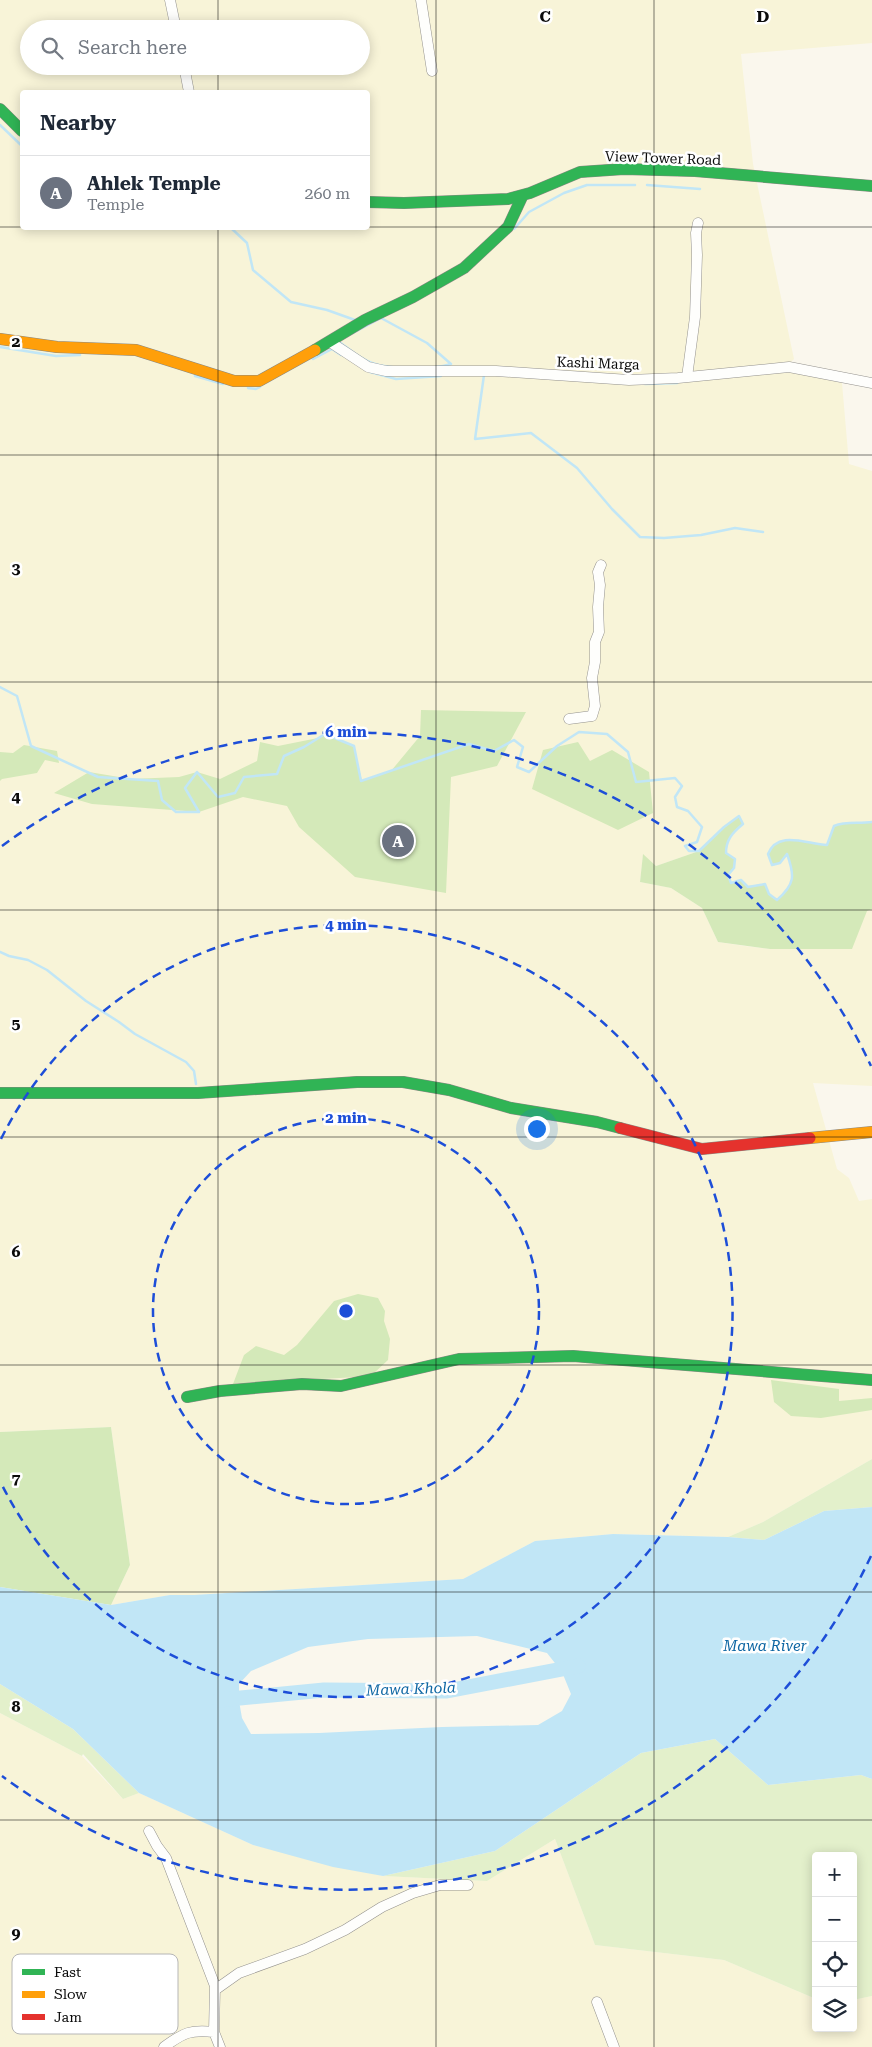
<!DOCTYPE html>
<html lang="en">
<head>
<meta charset="utf-8">
<style>
	body { margin:0; font-family:"Roboto Serif",serif; background:#f6f6f7; color:#1f2937 }
	.controls { position:absolute; right:15px; bottom:15px; display:grid; overflow:hidden; border-radius:5px; box-shadow:0 2px 12px #0003 }
	.controls button { width:45px; height:45px; display:grid; place-items:center; padding:0; border:0; border-bottom:1px solid #e0e1e3; background:#fff; color:#1f2937; font:25px sans-serif }
	.you { position:absolute; left:536px; top:1128px; width:18px; height:18px; margin:-12px; border:4px solid #fff; border-radius:50%; background:#1a73e8; box-shadow:0 0 0 8px #1a73e833 }
	.badge { display:grid; place-items:center; width:32px; height:32px; border-radius:50%; background:#0b8043; color:#fff; font-size:16px; font-weight:700 }
	.pin { position:absolute; translate:-50% -50%; border:2px solid #fff; box-shadow:0 1px 5px #0006 }
	.list { margin:0; padding:0; list-style:none }
	h2 { display:flex; justify-content:space-between; align-items:center; height:65px; margin:0; padding:0 20px; font-size:21px }
	h2 small { font-size:16px; font-weight:400; color:#747a83 }
	.list li { display:grid; grid-template-columns:32px 1fr auto; gap:15px; align-items:center; box-sizing:border-box; height:75px; padding:0 20px; border-top:1px solid #e0e1e3 }
	.list b { display:block; font-size:19px; white-space:nowrap }
	.list p { margin:0; font-size:16px; white-space:nowrap; color:#747a83 }
	.list em { font-size:16px; font-style:normal; color:#747a83 }
	.icon { flex:none; width:28px; height:28px; fill:none; stroke:currentColor; stroke-width:2; stroke-linecap:round; stroke-linejoin:round }
	.map { position:relative; flex:none; width:872px; height:2047px; overflow:hidden }
	.search { position:absolute; background:#fff; box-shadow:0 2px 12px #0003; left:20px; top:20px; width:350px; height:55px; display:flex; align-items:center; gap:12px; box-sizing:border-box; padding:0 18px; border-radius:28px; color:#747a83; font-size:19px }
	.panel { position:absolute; background:#fff; box-shadow:0 2px 12px #0003; left:20px; top:90px; width:350px; height:140px; border-radius:5px }
	.map>svg:first-child { display:block }
	.farmland { fill:#f8f4d8; fill-rule:evenodd }
	.green { fill:#e3f0cb }
	.forest { fill:#d4e9b9 }
	.water { fill:#c1e6f6; fill-rule:evenodd }
	.lines { fill:none; stroke-linecap:round; stroke-linejoin:round }
	.stream { stroke:#c1e6f6; stroke-width:2.5 }
	.river { stroke:#c1e6f6; stroke-width:15 }
	.street-casing { stroke:#93918d; stroke-width:11 }
	.fast-casing { stroke:#898883; stroke-width:12 }
	.slow-casing { stroke:#898883; stroke-width:12 }
	.jam-casing { stroke:#898883; stroke-width:12 }
	.street { stroke:#fefefc; stroke-width:10 }
	.fast { stroke:#30b455; stroke-width:11 }
	.slow { stroke:#ff9f0a; stroke-width:11 }
	.jam { stroke:#e5322d; stroke-width:11 }
	.grid { fill:none; stroke:#0b0b0b; stroke-width:1; stroke-opacity:0.55 }
	.ring { fill:none; stroke:#1d4ed8; stroke-width:2.5; stroke-dasharray:9 6 }
	.labels { text-anchor:middle; stroke-width:5; stroke-linejoin:round; paint-order:stroke }
	.street-label { font-size:14px; fill:#0b0b0b; stroke:#fff }
	.water-label { font-size:15px; font-style:italic; fill:#0d66a3; stroke:#fff }
	.key { fill:#fff; stroke:#b6b6b6; stroke-width:1 }
	.key-label { font-size:14px; fill:#0b0b0b }
	.grid-label { font-size:16px; text-anchor:middle; font-weight:bold; fill:#0b0b0b; stroke:#fff; stroke-width:5; stroke-linejoin:round; paint-order:stroke }
	.centre { fill:#1d4ed8; stroke:#fff; stroke-width:2.5 }
	.ring-label { font-size:15px; text-anchor:middle; font-weight:bold; fill:#1d4ed8; stroke:#fff; stroke-width:5; stroke-linejoin:round; paint-order:stroke }
</style>
</head>
<body>
<div class="map">
<svg width="872" height="2047" viewBox="0 0 872 2047">
	<rect width="100%" height="100%" fill="#faf7ed"/>
	<path class="farmland" d="M0 0H872V43L741 54 753 164 794 359 784 369 842 383 849 464 872 471V822L857 824 844 822 827 845 814 844 787 854 793 870 791 884 777 900 769 894 765 884 748 887 731 883 728 875 734 868 726 853V844L733 832 742 824 724 827 699 851 656 866 643 855 640 882 671 888 702 908 718 942 745 946 770 949 872 909V1086L813 1083 837 1169 849 1178 859 1201 872 1199V1459L763 1522 728 1537 613 1534 535 1541 463 1579 194 1595H170L111 1605 130 1565 111 1427 0 1432ZM29 29H361V66H29ZM22 92H368V228H22Z
		M0 1713 82 1756 123 1799 139 1793 253 1845 383 1876 487 1881 555 1839 595 1945 724 1960 816 1999V2028H853V2000L872 1996V2047H0Z"/>
	<path class="green" d="M872 1459V1507L824 1511 764 1540 728 1537 763 1522Z
		M0 1684 73 1729 139 1793 123 1799 83 1754 82 1756 0 1713Z
		M715 1739 768 1785 861 1775 872 1779V1996L853 2000V1856H816V1999L724 1960 595 1945 555 1839 487 1881 383 1876 495 1851 641 1753Z"/>
	<path class="forest" d="M421 710 526 712 497 766 451 777 446 893 355 877 299 827 287 806 243 797 199 812 92 804 54 793 89 772 131 779 179 777 197 772 220 779 257 761 260 742 278 746 318 738 325 734 354 746 362 781 391 771 420 736Z
		M578 742 590 761 612 750 649 772 653 813 618 830 532 789 543 750Z
		M24 745 57 751 59 763 45 760 37 773 2 779 0 781V752L13 753Z
		M739 816 743 824C732 833 726 840 726 853L735 859 734 868 728 875 731 883 741 880 748 886 765 884 769 894 777 900C794 885 796 875 787 855L780 863 772 865 768 854C778 830 806 844 827 845L834 826C846 821 859 824 872 822V909L867 911 852 949H770L718 942 702 908 671 888 640 882 643 854 656 866 699 851 724 827Z
		M358 1294 378 1298 385 1311 384 1321 390 1339 388 1360 373 1374 358 1377 233 1384 244 1355 256 1346 284 1355 297 1345 334 1301Z
		M771 1380 839 1389V1401L872 1398V1410L821 1418 791 1416 774 1402Z
		M111 1427 130 1565 111 1605 0 1587V1432Z"/>
	<path class="water" d="M872 1507V1779L861 1775 768 1785 715 1739 641 1753 495 1851 383 1876 333 1867 253 1845 139 1793 73 1729 0 1684V1587L111 1605 170 1595H194L463 1579 535 1541 613 1534 728 1537 764 1540 824 1511ZM477 1636 547 1653 562 1672 571 1694 562 1711 538 1725 442 1727 319 1733 251 1734 242 1718 239 1701V1684L251 1671 308 1647 368 1639Z"/>
	<g class="lines">
		<path class="stream" d="M0 125 22 146
			M647 185 700 189
			M231 228 247 243 253 270 291 302 327 310 355 320
			M514 229 529 212 564 193 587 185H635
			M381 318 427 343 451 364C431 370 391 370 372 363 360 359 348 348 338 341Z
			M0 347 56 356 80 355
			M313 359 332 349 341 355
			M370 372 396 379 441 376
			M484 375 475 439 531 433 577 468 612 509 640 537 664 538 701 535 735 528 763 532
			M195 376 223 384
			M645 384 677 383
			M248 388 256 389 260 387
			M0 687 17 696 31 746 98 777 158 781 162 800 176 812H199L185 788 197 772 218 797 235 793 244 777 277 774 284 756 304 747 325 734 354 746 361 781 469 744 494 751 514 740 523 747 517 767 529 772 557 746 579 732 607 734 628 752 636 782 675 778 682 786 675 797 677 807 688 811 702 827 697 842 685 846 689 851H699L724 827 739 816 743 824C732 833 726 840 726 853L735 859 734 868 728 875 731 883 741 880 748 887 765 884 769 894 777 900C795 884 795 876 787 854L780 863 772 865 768 854C778 830 806 844 827 845L834 826C846 821 859 824 872 822
			M0 952 9 956 28 960 47 970 86 1001 119 1022 135 1034 186 1062 194 1071 196 1084"/>
		<path class="river" d="M219 1700 324 1690 447 1691 578 1666"/>
		<g class="street-casing">
			<path id="street" d="M170 0 176 29
				M421 0 432 71
				M184 66 189 92
				M330 342 368 367 386 371H496L629 380 678 378 789 367 872 383
				M687 377 695 317 697 255 696 233 698 223
				M569 719 592 716 595 706 592 678 595 662V642L599 632 598 607 600 585 598 572 601 565
				M149 1831 157 1846 166 1858 215 1986 214 2032
				M215 1990 239 1973 305 1949 345 1930 382 1907 413 1893 440 1885H468
				M597 2002 614 2047
				M164 2047C183 2033 191 2029 214 2032L220 2047"/>
		</g>
		<g class="fast-casing">
			<path id="fast" d="M0 109 22 131
				M368 202 404 203 508 199 530 193 580 172 624 169 695 171 872 186
				M315 350 365 320 413 297 464 268 508 227 522 197
				M0 1093H198L357 1082H403L449 1090 511 1108 597 1122 620 1128
				M187 1397 220 1391 302 1384 341 1386 459 1359 573 1356 872 1380"/>
		</g>
		<g class="slow-casing">
			<path id="slow" d="M0 339 57 347 136 350 234 381H259L315 350
				M810 1138 872 1132"/>
		</g>
		<g class="jam-casing">
			<path id="jam" d="M620 1128 702 1149 810 1138"/>
		</g>
		<use href="#street" class="street"/>
		<use href="#fast" class="fast"/>
		<use href="#slow" class="slow"/>
		<use href="#jam" class="jam"/>
	</g>
	<path class="grid" d="M218 0V29M436 0V2047M654 0V2047M218 66V92M0 227H22M368 227H872M218 228V2047M0 455H872M0 682H872M0 910H872M0 1137H872M0 1365H872M0 1592H872M0 1820H872"/>
	<g class="ring">
		<circle cx="346" cy="1311" r="193"/>
		<path d="M1 1139A386 386 0 1 1 1 1483"/>
		<path d="M871 1556A579 579 0 0 1 2 1776M2 846A579 579 0 0 1 871 1066"/>
	</g>
	<g class="labels">
		<g class="street-label">
			<text transform="translate(663 158) rotate(2)" y="5">View Tower Road</text>
			<text transform="translate(598 363) rotate(2)" y="5">Kashi Marga</text>
		</g>
		<g class="water-label">
			<text x="765" y="1651">Mawa River</text>
			<text transform="translate(411 1689) rotate(-2)" y="5">Mawa Khola</text>
		</g>
	</g>
	<rect x="12" y="1954" width="166" height="80" rx="8" class="key"/>
	<rect x="22" y="1969" width="23" height="6" fill="#30b455"/>
	<rect x="22" y="1991" width="23" height="7" fill="#ff9f0a"/>
	<rect x="22" y="2014" width="23" height="6" fill="#e5322d"/>
	<g class="key-label">
		<text x="54" y="1977">Fast</text>
		<text x="54" y="1999">Slow</text>
		<text x="54" y="2022">Jam</text>
	</g>
	<g class="grid-label">
		<text x="545" y="22">C</text>
		<text x="763" y="22">D</text>
		<text x="16" y="347">2</text>
		<text x="16" y="574">3</text>
		<text x="16" y="802">4</text>
		<text x="16" y="1029">5</text>
		<text x="16" y="1257">6</text>
		<text x="16" y="1484">7</text>
		<text x="16" y="1712">8</text>
		<text x="16" y="1939">9</text>
	</g>
	<circle cx="346" cy="1311" r="8" class="centre"/>
	<g class="ring-label">
		<text x="346" y="737">6 min</text>
		<text x="346" y="930">4 min</text>
		<text x="346" y="1123">2 min</text>
	</g>
</svg>
<div class="controls">
<button>+</button>
<button>−</button>
<button><svg class="icon" aria-label="locate" viewBox="0 0 24 24"><circle cx="12" cy="12" r="6"/><path d="M12 2v4M12 18v4M2 12h4M18 12h4"/></svg></button>
<button><svg class="icon" aria-label="layers" viewBox="0 0 24 24"><path d="M12 4l9 5-9 5-9-5zM3 14l9 5 9-5"/></svg></button>
</div>
<div class="you"></div>
<div class="pin badge" style="left:398px;top:841px;background:#6b7280">A</div>
<div class="search"><svg class="icon" aria-label="search" viewBox="0 0 24 24"><circle cx="10" cy="10" r="6"/><path d="M15 15l6 6"/></svg>Search here</div>
<section class="panel">
<h2>Nearby<small></small></h2>
<ul class="list">
<li><span class="badge" style="background:#6b7280">A</span><div><b>Ahlek Temple</b><p>Temple</p></div><em>260 m</em></li>
</ul>
</section>
</div>
</body>
</html>
